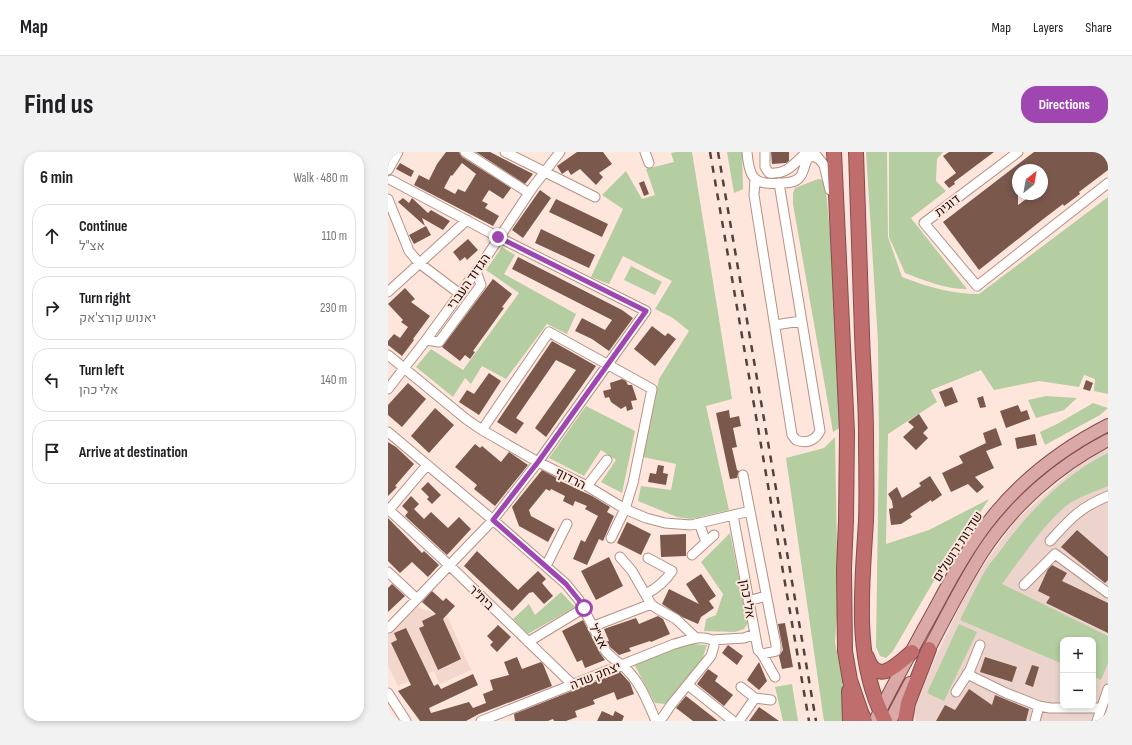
<!DOCTYPE html>
<html lang="en">
<head>
<meta charset="utf-8">
<style>
	body { margin:0; font-family:"Sofia Sans Condensed",Heebo,sans-serif; background:#f2f2f2; color:#202124 }
	.controls { position:absolute; right:12px; bottom:12px; display:grid; overflow:hidden; border-radius:8px; box-shadow:0 2px 6px #0003 }
	.controls button { width:36px; height:36px; display:grid; place-items:center; padding:0; border:0; border-bottom:1px solid #e0e0e0; background:#fff; color:#202124; font:20px sans-serif }
	.compass { position:absolute; left:624px; top:12px; width:36px; height:36px; border-radius:50%; background:#fff; box-shadow:0 2px 6px #0003; rotate:31deg }
	.stop { position:absolute; width:12px; height:12px; margin:-9px; border:3px solid #9f46b1; border-radius:50%; background:#fff }
	.stop.end { background:#9f46b1; border-color:#fff; box-shadow:0 1px 4px #0008 }
	.list { margin:0; padding:0; list-style:none }
	h2 { display:flex; justify-content:space-between; align-items:center; height:52px; margin:0; padding:0 16px; font-size:17px }
	h2 small { font-size:13px; font-weight:400; color:#757577 }
	.list li { display:grid; grid-template-columns:26px 1fr auto; gap:12px; align-items:center; box-sizing:border-box; height:64px; margin:0 8px 8px; padding:0 8px; border:1px solid #e0e0e0; border-radius:16px }
	.list b { display:block; font-size:15px; white-space:nowrap }
	.list p { margin:0; font-size:13px; white-space:nowrap; color:#757577 }
	.list em { font-size:13px; font-style:normal; color:#757577 }
	.icon { flex:none; width:22px; height:22px; fill:none; stroke:currentColor; stroke-width:2; stroke-linecap:round; stroke-linejoin:round }
	.map { position:relative; flex:none; width:720px; height:569px; overflow:hidden; border-radius:16px }
	header { display:flex; align-items:center; gap:24px; box-sizing:border-box; height:56px; padding:0 20px; background:#fff; border-bottom:1px solid #e0e0e0 }
	header strong { font-size:19px }
	nav { display:flex; gap:22px; margin-inline-start:auto; font-size:14px }
	.intro { display:flex; align-items:center; justify-content:space-between; box-sizing:border-box; height:96px; padding:0 24px }
	h1 { margin:0; font-size:28px }
	.button { padding:10px 18px; border-radius:16px; background:#9f46b1; color:#fff; font-size:14px; font-weight:700 }
	main { display:flex; gap:24px; padding:0 24px }
	aside { flex:1; background:#fff; border-radius:16px; box-shadow:0 2px 6px #0003 }
	.map>svg:first-child { display:block }
	.industrial { fill:#ecd4cd; fill-rule:evenodd }
	.built { fill:#f3d6cc }
	.green { fill:#b4cda1 }
	.building { fill:#7a584c; fill-rule:evenodd }
	.lines { fill:none; stroke-linecap:round; stroke-linejoin:round }
	.minor-casing { stroke:#b69183; stroke-width:11 }
	.major-casing { stroke:#874d4b; stroke-width:14 }
	.highway-casing { stroke:#874d4b; stroke-width:16 }
	.minor { stroke:#fff; stroke-width:9 }
	.major { stroke:#d9a8a7; stroke-width:12 }
	.highway { stroke:#bf6e6d; stroke-width:14 }
	.rail { stroke:#53423c; stroke-width:2.5; stroke-dasharray:7 7; stroke-linecap:butt }
	.route { stroke:#9f46b1; stroke-width:5 }
	.labels { text-anchor:middle; stroke-width:4; stroke-linejoin:round; paint-order:stroke }
	.street-label { font-size:13px; fill:#1e100b; stroke:#ffe6dd }
</style>
</head>
<body>
<header>
<strong>Map</strong>
<nav><a>Map</a><a>Layers</a><a>Share</a></nav>
</header>
<div class="intro"><h1>Find us</h1><a class="button">Directions</a></div>
<main>
<aside>
<h2>6 min<small>Walk · 480 m</small></h2>
<ul class="list">
<li><svg class="icon" aria-label="ahead" viewBox="0 0 24 24"><path d="M12 20V5M6 11l6-6 6 6"/></svg><div><b>Continue</b><p>אצ&quot;ל</p></div><em>110 m</em></li>
<li><svg class="icon" aria-label="right" viewBox="0 0 24 24"><path d="M7 20v-9h11M14 6l5 5-5 5"/></svg><div><b>Turn right</b><p>יאנוש קורצ'אק</p></div><em>230 m</em></li>
<li><svg class="icon" aria-label="left" viewBox="0 0 24 24"><path d="M17 20v-9H6M10 6l-5 5 5 5"/></svg><div><b>Turn left</b><p>אלי כהן</p></div><em>140 m</em></li>
<li><svg class="icon" aria-label="arrive" viewBox="0 0 24 24"><path d="M6 21V4h12l-3 4 3 4H6"/></svg><div><b>Arrive at destination</b></div></li>
</ul>
</aside>
<div class="map">
<svg width="720" height="569" viewBox="0 0 720 569">
	<rect width="100%" height="100%" fill="#ffe6dd"/>
	<path class="industrial" d="M720 297V569H528L525 558 542 517 583 431 627 369 684 319 707 303ZM675 488H705V554H675Z"/>
	<path class="built" d="M29 455 60 466 83 518 52 532 46 519 10 534 0 514V483Z"/>
	<path class="green" d="M288 0H304L344 247 318 254 341 358 303 367 289 365 250 349 253 334 283 338 288 312 255 305 271 227 301 179 285 166 267 157 284 129 235 104 221 132 203 125 235 57 214 43 238 19 254 47 267 43 258 17 286 10 283 1Z
		M339 0H354L355 37 346 41Z
		M478 0H499L500 85 514 125C540 135 564 142 591 142L720 45V242L706 239 707 227 696 223 691 235 651 229 606 238 593 218 543 238 549 250 500 282 498 392 541 378 601 347 544 432 505 499 498 506 492 504 488 495 491 289 490 190Z
		M501 0H555L549 7 548 29 558 39 523 66 579 137C557 137 538 129 517 121L501 85Z
		M430 27 437 28 446 122 453 275 445 280 405 52V41L407 36Z
		M114 95 127 103 116 122 188 162 179 182 159 172 118 227 94 214 83 232 77 226 65 245 28 215 43 197 75 218 131 141 98 118Z
		M243 114 274 130 267 143 236 128Z
		M658 244 689 246 676 258 648 266 640 248Z
		M705 251 720 256 712 263 657 293 652 280 669 272Z
		M198 254 247 279 234 341 213 330 228 308 213 298 196 324 161 306Z
		M447 285 450 450 447 490 455 530V569H436L398 306 436 296Z
		M720 301V334C706 340 690 345 678 354 655 373 632 408 614 432L720 484V511L713 528 705 524V488H675V512L572 468C580 452 587 436 596 421 600 413 607 406 612 399 640 360 677 322 720 301Z
		M342 381 360 471 356 477 347 480 316 479 318 467 328 463 335 442 313 410Z
		M173 440 187 455 140 482 125 467 141 452 147 463Z
		M571 472 589 480 556 549 539 541Z
		M304 492 319 493 314 508 279 552 267 551 246 512 284 497Z
		M404 532 410 569H395L387 535Z"/>
	<path class="building" d="M58 0H71L74 5 123 36 115 47 101 38 94 49 100 52 97 56 111 64 105 74 26 33 31 23 41 28 49 12ZM74 11 88 22 77 40 70 37 67 42 56 36 63 23 64 24Z
		M88 0H102L145 22 137 32Z
		M189 0H215L224 12 211 21 215 25 208 33 192 17 183 23 180 18 174 22 169 14Z
		M383 0H401V9L398 11 384 12Z
		M561 0H606L566 30 567 32 561 36 556 30 568 21 555 4Z
		M646 0H720V18L691 40 692 42 676 54 675 52 654 68 591 118 555 70ZM630 18H654V42H645L630 53Z
		M12 11 26 19 23 25 8 17Z
		M256 29 261 42 256 44 251 31Z
		M152 38 163 46 135 86 124 78Z
		M15 46 21 51 24 46 40 61 43 58 62 69 55 78 34 66 37 74 10 50Z
		M168 47 220 72 214 85 161 60Z
		M38 74 43 83 26 92 21 83Z
		M153 77 207 103 201 116 147 91Z
		M80 87 90 98 79 108 77 105 72 109 65 100Z
		M130 105 234 158 245 166 221 199 204 187 187 179 194 166 217 178 224 168 124 117Z
		M105 127 124 142 114 155 116 156 85 199 87 200 82 207 77 203 72 209 54 195Z
		M17 136 27 147 23 150 42 164 25 187 26 188 14 204 0 193V189L6 182 12 186 20 175 13 170 15 168 0 152Z
		M264 174 277 184 280 181 288 187 267 214 246 197Z
		M164 189 208 214 158 285 147 276 188 218 168 208 128 266 136 271 128 282 109 270Z
		M101 221 113 229 91 263 71 250 79 238 86 242Z
		M234 227 238 229 240 233H244L249 248 243 249 245 257 239 259 238 254 233 257 223 250 221 245 217 246 215 239 223 237 222 231Z
		M698 228 705 231 702 239 695 237Z
		M20 231 38 247 14 275 0 263V253Z
		M564 235 570 250 557 255 551 240Z
		M595 244 598 255 592 256 589 246Z
		M630 253 633 260 639 258 642 267 618 276 612 259Z
		M47 256 66 273 41 301 23 284Z
		M341 258 342 266 351 264 353 274 345 276 349 295 344 296 349 318 351 319 349 326 342 327 328 261Z
		M531 262 540 276 535 281 540 286 528 298 515 285 526 275 520 270Z
		M608 276 614 293 598 299 606 316 587 325 596 335 589 341 580 332 563 340 554 321 575 311 571 304 598 291 595 281Z
		M647 282 649 293 629 297 627 286Z
		M0 290 8 295 26 312 7 334 9 335 0 344Z
		M87 292 92 296 94 294 113 310 121 300 140 313 107 354 86 337 89 333 67 315Z
		M270 313 276 314 275 321 280 322 278 333 260 330 262 321 268 322Z
		M154 318 169 326 168 327 204 344 222 355 219 360 226 364 215 389 211 387 199 413 185 407 193 388 197 390 210 364 197 357 199 354 187 349 185 354 175 349 177 344 163 337 162 339 158 337 141 358 143 364 167 377 160 390 131 374 124 355Z
		M542 324 554 343 544 350 543 348 522 362 524 365 513 372 503 373 501 357 505 356 504 349 500 342 509 335 514 346 533 334 531 331Z
		M40 330 53 343 44 352 39 347 41 345 33 337Z
		M23 344 31 352 26 357 36 367 43 360 60 376 71 365 83 377 59 403 17 364 20 360 14 354Z
		M0 366 34 401 36 399 51 413 40 425 24 410 12 421 0 409Z
		M239 370 263 382 253 403 229 391Z
		M689 378 720 405V428L717 431 673 395Z
		M298 382V404L273 405 272 383Z
		M89 399 130 438 150 419 158 427 154 431 165 444 156 452 145 440 141 441 124 459 76 414Z
		M221 405 235 434 208 448 193 419Z
		M664 413 679 421 674 429 720 451V481L658 451 662 445 650 439 660 417Z
		M313 422 328 444 321 449 326 456 313 465 310 472 294 465 274 452 281 437 311 452 298 432Z
		M4 432 17 444 0 460V436Z
		M44 439 55 449 58 446 67 454 55 467 73 507 50 518 31 476 36 474 34 469 48 462 34 450Z
		M270 464 275 467 282 482 263 490 262 489 241 496 243 499 231 503 222 495 219 489H221L216 477 248 466 251 472Z
		M195 468 212 501 217 508 197 516 194 508 189 510 174 479Z
		M397 471 405 515 394 517 391 504 395 498 390 472Z
		M110 473 123 485 109 500 102 493 105 490 99 484Z
		M18 476 46 534 50 532 53 537 85 522 90 533 41 556 43 561 81 550 85 556 98 551 95 542 105 538 102 528 121 523 116 510 129 505 134 517 153 510 155 512 164 534 91 562 78 569H32L10 539 23 533 3 491 9 488 6 481Z
		M340 493 355 504 349 513 334 501Z
		M597 505 629 515 624 530 592 520Z
		M371 510 379 529 371 538 359 528Z
		M644 513 651 515 645 535 637 532Z
		M320 517 330 524 327 529 345 543 336 554 309 532Z
		M232 520 242 531 246 542 229 548 226 540 205 548 207 552 187 559 189 565 178 569H166L165 567 160 569H127L126 562Z
		M581 537 604 553 607 543 641 557 638 569H548L557 553 567 558Z
		M298 544 330 569H305L288 556Z
		M371 555 391 569H361Z
		M214 559 225 564 227 559 236 564 234 569H209Z"/>
	<g class="lines">
		<g class="minor-casing">
			<path id="minor" d="M77 0 141 41
				M117 0 207 45
				M257 0 261 11
				M359 0C361 26 366 34 393 31 399 31 406 31 411 26 416 22 416 12 420 6L425 4 431 7
				M377 0V15L381 21C400 23 406 11 419 0
				M630 0 536 71 589 134 720 31
				M428 3 436 13 442 38
				M0 18 10 0
				M367 27 366 43 404 283 408 288C418 292 427 289 432 279L391 31
				M0 47 21 99 31 111 72 142
				M0 140 79 68
				M387 173 413 169
				M38 188 51 190 93 133 88 119
				M0 203 78 267 94 278 150 310 199 334 237 357 258 366 277 371 303 373 362 359
				M0 237 38 188 95 110 145 35 172 0
				M94 278 161 180 264 237 245 331 237 357 223 386
				M0 280 105 368 178 432 191 448 217 498C223 507 233 511 240 519 253 532 261 553 268 569
				M355 323 388 493V499L374 502
				M199 334 219 308
				M1 358 61 413 185 533
				M0 359 39 313
				M345 363 370 498 374 502 387 525
				M311 371 318 390
				M662 389C682 367 691 356 720 344
				M304 403 326 383
				M232 405 244 419 263 452 268 456 288 467 308 486
				M158 414 179 372
				M0 420 29 447
				M636 433 667 402 720 441
				M258 442C269 436 277 430 284 419L260 406
				M360 449 378 444
				M206 474 263 452
				M1 476 105 368 150 310 258 159 110 85 3 28
				M140 490 196 456
				M579 522 618 541 651 554 662 556H713
				M300 533 345 569
				M568 540 582 518 592 493
				M0 541 18 569
				M367 546 383 548
				M93 569 286 492C298 489 312 482 324 488L356 486 367 482
				M272 569 283 553 323 504 326 494
				M351 569 367 546 353 535
				M647 569 651 554
				M709 569 720 537"/>
		</g>
		<g class="major-casing">
			<path id="major" d="M537 505C555 470 573 434 594 401 625 353 670 314 720 288
				M487 569C502 538 519 508 535 478 551 450 565 421 583 394 617 341 665 301 720 273
				M502 569 522 531"/>
		</g>
		<g class="highway-casing">
			<path id="highway" d="M446 0 459 280 458 368 456 417 457 499 462 528 473 560 477 569
				M468 0C470 61 472 121 474 182 475 215 478 248 478 282 478 311 479 340 478 369 474 436 465 507 497 569
				M479 505C489 535 510 512 524 500
				M461 539 462 569
				M517 569 520 551 541 497"/>
		</g>
		<use href="#minor" class="minor"/>
		<use href="#major" class="major"/>
		<use href="#highway" class="highway"/>
		<path class="rail" d="M322 0 421 569
			M330 0 428 569"/>
	</g>
	<g class="lines">
		<path class="route" d="M110 85 258 159 150 310 105 368 178 432 191 448 196 456"/>
	</g>
	<g class="labels">
		<g class="street-label">
			<text transform="translate(559 53) rotate(-37)" y="5">דוגית</text>
			<text transform="translate(80 129) rotate(-55)" y="5">הגדוד העברי</text>
			<text transform="translate(183 326) rotate(27)" y="5">הרדוף</text>
			<text transform="translate(569 394) rotate(-57)" y="5">שדרות ירושלים</text>
			<text transform="translate(94 445) rotate(44)" y="5">בית"ר</text>
			<text transform="translate(360 447) rotate(80)" y="5">אלי כהן</text>
			<text transform="translate(211 484) rotate(63)" y="5">אצ"ל</text>
			<text transform="translate(207 523) rotate(-22)" y="5">יצחק שדה</text>
		</g>
	</g>
</svg>
<div class="controls">
<button>+</button>
<button>−</button>
</div>
<svg class="compass" viewBox="-18 -18 36 36"><path d="M0-13l5 13h-10z" fill="#e53935"/><path d="M0 13l5-13h-10z" fill="#757577"/></svg>
<div class="stop" style="left:196px;top:456px"></div>
<div class="stop end" style="left:110px;top:85px"></div>
</div>
</main>
</body>
</html>
